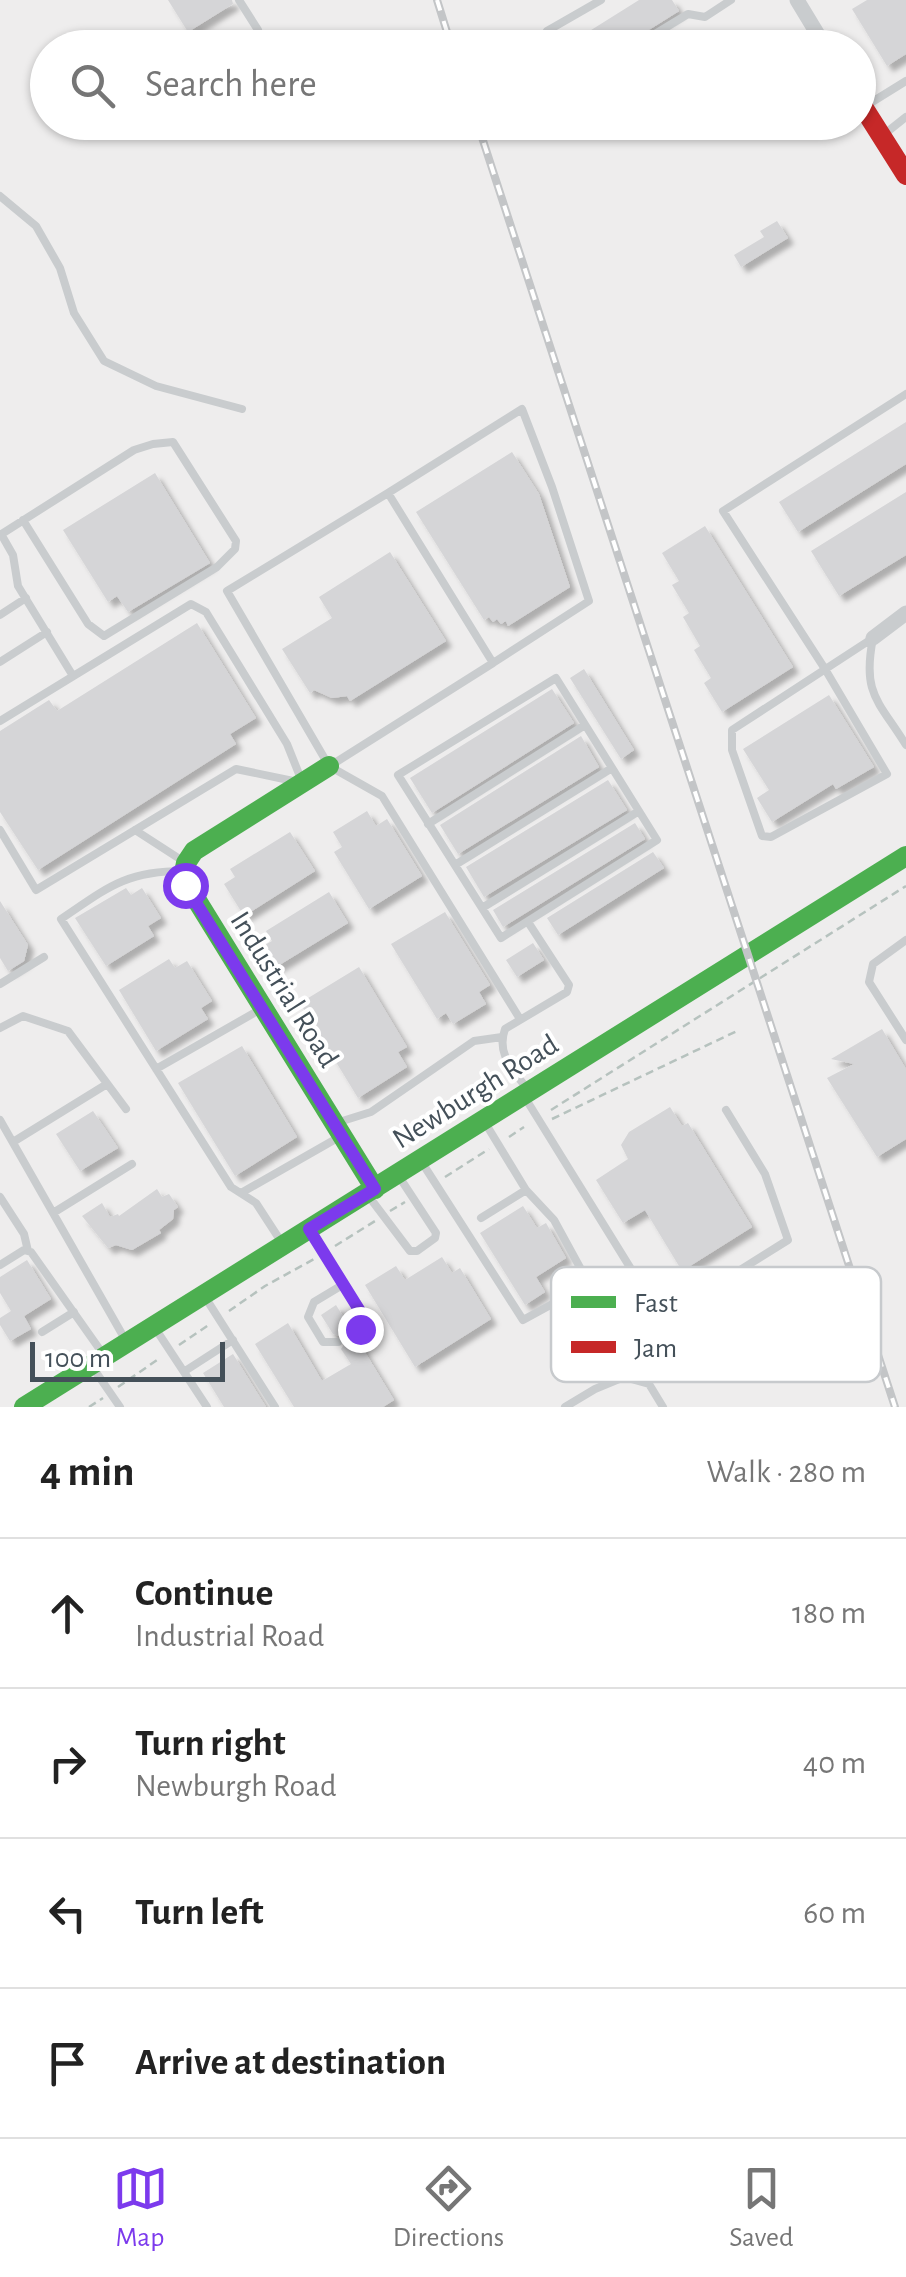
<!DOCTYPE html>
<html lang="en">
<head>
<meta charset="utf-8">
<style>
	body { margin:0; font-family:"Alegreya Sans",sans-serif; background:#f2f2f2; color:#222 }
	.scale { position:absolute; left:30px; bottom:25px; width:195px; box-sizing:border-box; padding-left:10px; border:5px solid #445059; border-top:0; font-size:28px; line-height:35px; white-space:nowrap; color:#445059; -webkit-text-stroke:8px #fff; paint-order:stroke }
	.stop { position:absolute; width:30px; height:30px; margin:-22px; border:8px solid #7c3aed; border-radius:50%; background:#fff }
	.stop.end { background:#7c3aed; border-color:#fff; box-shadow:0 2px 10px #0008 }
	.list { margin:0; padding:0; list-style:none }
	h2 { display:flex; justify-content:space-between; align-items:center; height:130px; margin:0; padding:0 40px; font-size:42px }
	h2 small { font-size:32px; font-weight:400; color:#767676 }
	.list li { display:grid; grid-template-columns:65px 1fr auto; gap:30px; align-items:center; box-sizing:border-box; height:150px; padding:0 40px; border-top:2px solid #e0e0e0 }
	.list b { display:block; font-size:38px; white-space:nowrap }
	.list p { margin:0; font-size:32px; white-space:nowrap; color:#767676 }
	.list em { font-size:32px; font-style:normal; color:#767676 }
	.icon { flex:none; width:55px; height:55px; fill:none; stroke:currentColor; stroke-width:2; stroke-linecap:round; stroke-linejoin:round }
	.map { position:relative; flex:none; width:906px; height:1407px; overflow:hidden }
	.search { position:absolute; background:#fff; box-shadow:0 2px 8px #0004; left:30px; right:30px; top:30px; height:110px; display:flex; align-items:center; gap:25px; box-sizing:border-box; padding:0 35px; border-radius:55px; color:#767676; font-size:38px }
	.sheet { height:730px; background:#fff }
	nav { display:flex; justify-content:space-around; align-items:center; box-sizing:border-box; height:140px; border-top:2px solid #e0e0e0; background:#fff; font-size:28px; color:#767676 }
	nav a { display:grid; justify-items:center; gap:5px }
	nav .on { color:#7c3aed }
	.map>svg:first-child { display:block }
	.building { fill:#d5d5d7; filter:url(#shadow) }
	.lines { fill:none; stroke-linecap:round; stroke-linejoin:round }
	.path { stroke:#b6c2be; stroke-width:2.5; stroke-dasharray:8 5; stroke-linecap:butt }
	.lane { stroke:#c9ccce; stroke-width:8 }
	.street { stroke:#c9ccce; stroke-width:15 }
	.fast { stroke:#4caf50; stroke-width:20 }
	.jam { stroke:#c62828; stroke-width:20 }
	.rail-casing { stroke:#c3c5c7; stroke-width:8 }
	.rail { stroke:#fff; stroke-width:4; stroke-dasharray:11; stroke-linecap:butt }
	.route { stroke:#7c3aed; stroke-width:12 }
	.labels { text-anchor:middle; stroke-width:8; stroke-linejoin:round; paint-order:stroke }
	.street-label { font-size:30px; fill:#445059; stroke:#fff }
	.key { fill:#fff; stroke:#c7cacd; stroke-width:2.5 }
	.key-label { font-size:28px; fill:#445059 }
</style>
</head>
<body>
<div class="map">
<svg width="906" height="1407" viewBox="0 0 906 1407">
	<defs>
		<filter id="shadow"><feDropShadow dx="6" dy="6" stdDeviation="2.5" flood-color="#0004"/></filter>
	</defs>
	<rect width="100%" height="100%" fill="#eeeded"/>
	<path class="building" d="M168 0H232L233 4 188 32Z
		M639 0H672L679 11 620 48H598L588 32Z
		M867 0H906V54L887 66 852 9Z
		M777 221 788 238 741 267 734 255 764 237 760 231Z
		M906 422V464L798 532 779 502Z
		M512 452 539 494 570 587 508 626 506 621 501 624 497 619 493 622 489 617 484 620 416 512Z
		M155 473 210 563 128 612 117 596 108 602 63 530Z
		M906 492V555L839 596 811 551Z
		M705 526 793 667 722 712 704 683 711 678 694 650 700 646 683 617 689 613 672 585 679 581 662 553Z
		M390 552 446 641 350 701 347 696 332 698 314 690 310 693 282 649 332 618 319 597Z
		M197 623 256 718 230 734 236 744 38 870 0 812V731L49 700 57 711Z
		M584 669 634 750 621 759 570 678Z
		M552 689 574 723 432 813 410 778Z
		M829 695 874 767 836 789 833 784 772 822 757 798 769 790 743 749Z
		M581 736 599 767 458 854 440 825Z
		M608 780 627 810 484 897 466 867Z
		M367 811 376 826 387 819 422 876 369 909 334 852 342 847 333 832Z
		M635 823 645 839 503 927 493 910Z
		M290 832 315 871 244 916 224 884 235 877 230 869Z
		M653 852 664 868 558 935 547 918Z
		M126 888 131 895 142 888 161 918 148 926 154 936 106 966 75 918Z
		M329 892 348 923 276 967 263 946 272 941 266 931Z
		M0 901 28 945 24 961 8 971 0 958Z
		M445 912 490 985 479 992 486 1004 453 1024 446 1013 437 1019 391 944Z
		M533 943 544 960 517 977 506 960Z
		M169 959 175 968 187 961 212 1001 201 1008 208 1019 156 1051 119 990Z
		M359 967 407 1047 398 1052 407 1067 358 1098 300 1003Z
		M882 1029 906 1069V1139L877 1157 827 1078 854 1064 831 1059Z
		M242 1046 297 1137 235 1176 178 1083Z
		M670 1107 682 1126 688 1123 752 1227 682 1271 645 1210 623 1223 596 1180 628 1159 621 1145 629 1132Z
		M93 1111 118 1148 80 1171 56 1134Z
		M157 1189 162 1197 169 1194 178 1207 174 1210 173 1219 159 1230 161 1233 132 1250 116 1245 108 1248 82 1216 102 1203 110 1217 118 1214 119 1216Z
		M523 1206 537 1228 546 1223 566 1258 536 1277 545 1292 525 1305 480 1233Z
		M442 1257 452 1273 460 1268 491 1319 415 1367 365 1285 396 1266 405 1280Z
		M27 1260 51 1299 24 1316 31 1329 10 1341 0 1325V1318L11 1311 0 1293V1277Z
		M336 1305 349 1326 346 1336 350 1340 357 1339 394 1400 383 1407H294L255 1344 288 1323 322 1381 351 1364 341 1349 345 1343 344 1337 333 1334 321 1315Z
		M233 1354 266 1407H224L203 1373Z"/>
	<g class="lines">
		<path class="path" d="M551 1110 906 886
			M552 1119 737 1031
			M509 1137 524 1127
			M445 1177 489 1149
			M390 1211 405 1202
			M335 1246 375 1221
			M229 1311 265 1286 316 1258
			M179 1345 210 1324
			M118 1387 160 1358
			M89 1407 103 1398"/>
		<path class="lane" d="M239 0 258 30
			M536 48 547 31 601 0
			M632 48 688 14 705 17 731 0
			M864 107 906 81
			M882 136 906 117
			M0 196 36 226 60 268 74 313 104 361 156 386 242 409
			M388 493 522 409 552 487 589 601 493 663
			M1 534 13 555 18 586 73 676
			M0 535 134 450 153 444 173 442 236 541 235 549 217 567 104 636 88 624 23 520
			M0 615 26 598
			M873 638 732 730V750L762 836 771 837 887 774 825 669 723 511 906 394
			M873 638C862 694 878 700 906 745
			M0 662 47 632
			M556 678 657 840 501 938 398 775Z
			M0 721 191 604 206 612 287 744 301 779
			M330 766 493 663 388 493 227 591 329 766 382 796 520 1019
			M428 824 585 725
			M0 830 36 890 236 769 298 782
			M135 830 186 863
			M455 865 612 768
			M183 871C125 871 107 888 61 919L231 1187 256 1203 282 1243
			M482 908 639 811
			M906 940 873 964 869 982 906 1040
			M0 984 44 957
			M0 1028 23 1016 68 1031 126 1109
			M156 1069 261 1009
			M527 1089C513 1069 496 1054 505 1029L567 992 569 985 528 922
			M524 1096 662 1319 788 1240 765 1174 726 1110
			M0 1120 126 1341
			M336 1123 371 1112 474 1041 502 1037
			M13 1142 107 1084
			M421 1161 523 1320 589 1284 554 1220 526 1190 484 1121
			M241 1193 341 1136
			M367 1194 410 1251H417L435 1238 436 1233 398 1175
			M0 1197 24 1234 28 1251
			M53 1213 132 1164
			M481 1218 526 1190
			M309 1229 369 1323 353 1333
			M0 1265 24 1250 31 1252 103 1354
			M205 1297 275 1407
			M155 1328 207 1407
			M42 1332 74 1312
			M338 1342H323L308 1317 314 1302 344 1284
			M91 1365 120 1407
			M185 1371 233 1340
			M565 1407 595 1389 624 1377 649 1384 663 1407"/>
		<path class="street" d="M797 0 826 48
			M873 638 906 613"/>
		<path class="fast" d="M329 766 194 851 186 863 183 878 375 1189
			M24 1407 906 856"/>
		<path class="jam" d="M858 99 906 175"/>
		<g class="rail-casing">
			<path id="rail" d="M437 0 452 48
				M477 122 895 1407"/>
		</g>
		<use href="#rail" class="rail"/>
	</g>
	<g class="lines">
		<path class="route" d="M185 885 375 1189 309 1229 368 1324 360 1329"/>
	</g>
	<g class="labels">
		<g class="street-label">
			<text transform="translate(285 989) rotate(58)" y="10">Industrial Road</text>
			<text transform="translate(475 1091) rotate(-32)" y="10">Newburgh Road</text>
		</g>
	</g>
	<rect x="551" y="1267" width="330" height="115" rx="15" class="key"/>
	<rect x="571" y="1296" width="45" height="12" fill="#4caf50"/>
	<rect x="571" y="1341" width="45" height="12" fill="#c62828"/>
	<g class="key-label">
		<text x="634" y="1312">Fast</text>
		<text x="634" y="1357">Jam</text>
	</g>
</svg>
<div class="scale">100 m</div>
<div class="stop" style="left:185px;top:885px"></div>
<div class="stop end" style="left:360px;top:1329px"></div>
<div class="search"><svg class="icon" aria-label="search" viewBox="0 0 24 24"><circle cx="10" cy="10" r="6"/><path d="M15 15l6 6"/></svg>Search here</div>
</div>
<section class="sheet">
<h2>4 min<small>Walk · 280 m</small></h2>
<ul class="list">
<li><svg class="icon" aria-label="ahead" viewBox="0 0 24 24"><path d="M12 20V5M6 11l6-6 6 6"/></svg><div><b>Continue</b><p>Industrial Road</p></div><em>180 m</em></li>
<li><svg class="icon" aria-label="right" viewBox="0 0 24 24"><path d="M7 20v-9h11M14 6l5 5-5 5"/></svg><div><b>Turn right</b><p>Newburgh Road</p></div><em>40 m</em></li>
<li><svg class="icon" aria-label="left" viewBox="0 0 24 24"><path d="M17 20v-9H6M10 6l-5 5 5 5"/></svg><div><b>Turn left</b></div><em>60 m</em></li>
<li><svg class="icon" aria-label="arrive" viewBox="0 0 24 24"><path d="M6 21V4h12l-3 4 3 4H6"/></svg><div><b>Arrive at destination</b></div></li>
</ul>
</section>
<nav>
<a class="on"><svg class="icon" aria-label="map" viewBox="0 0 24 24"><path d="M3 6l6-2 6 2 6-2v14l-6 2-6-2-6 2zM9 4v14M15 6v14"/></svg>Map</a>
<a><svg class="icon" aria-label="directions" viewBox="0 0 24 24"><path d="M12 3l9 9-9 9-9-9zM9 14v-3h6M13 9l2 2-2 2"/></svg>Directions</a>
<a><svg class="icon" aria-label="saved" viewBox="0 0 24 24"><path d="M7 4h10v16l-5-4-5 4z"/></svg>Saved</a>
</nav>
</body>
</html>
